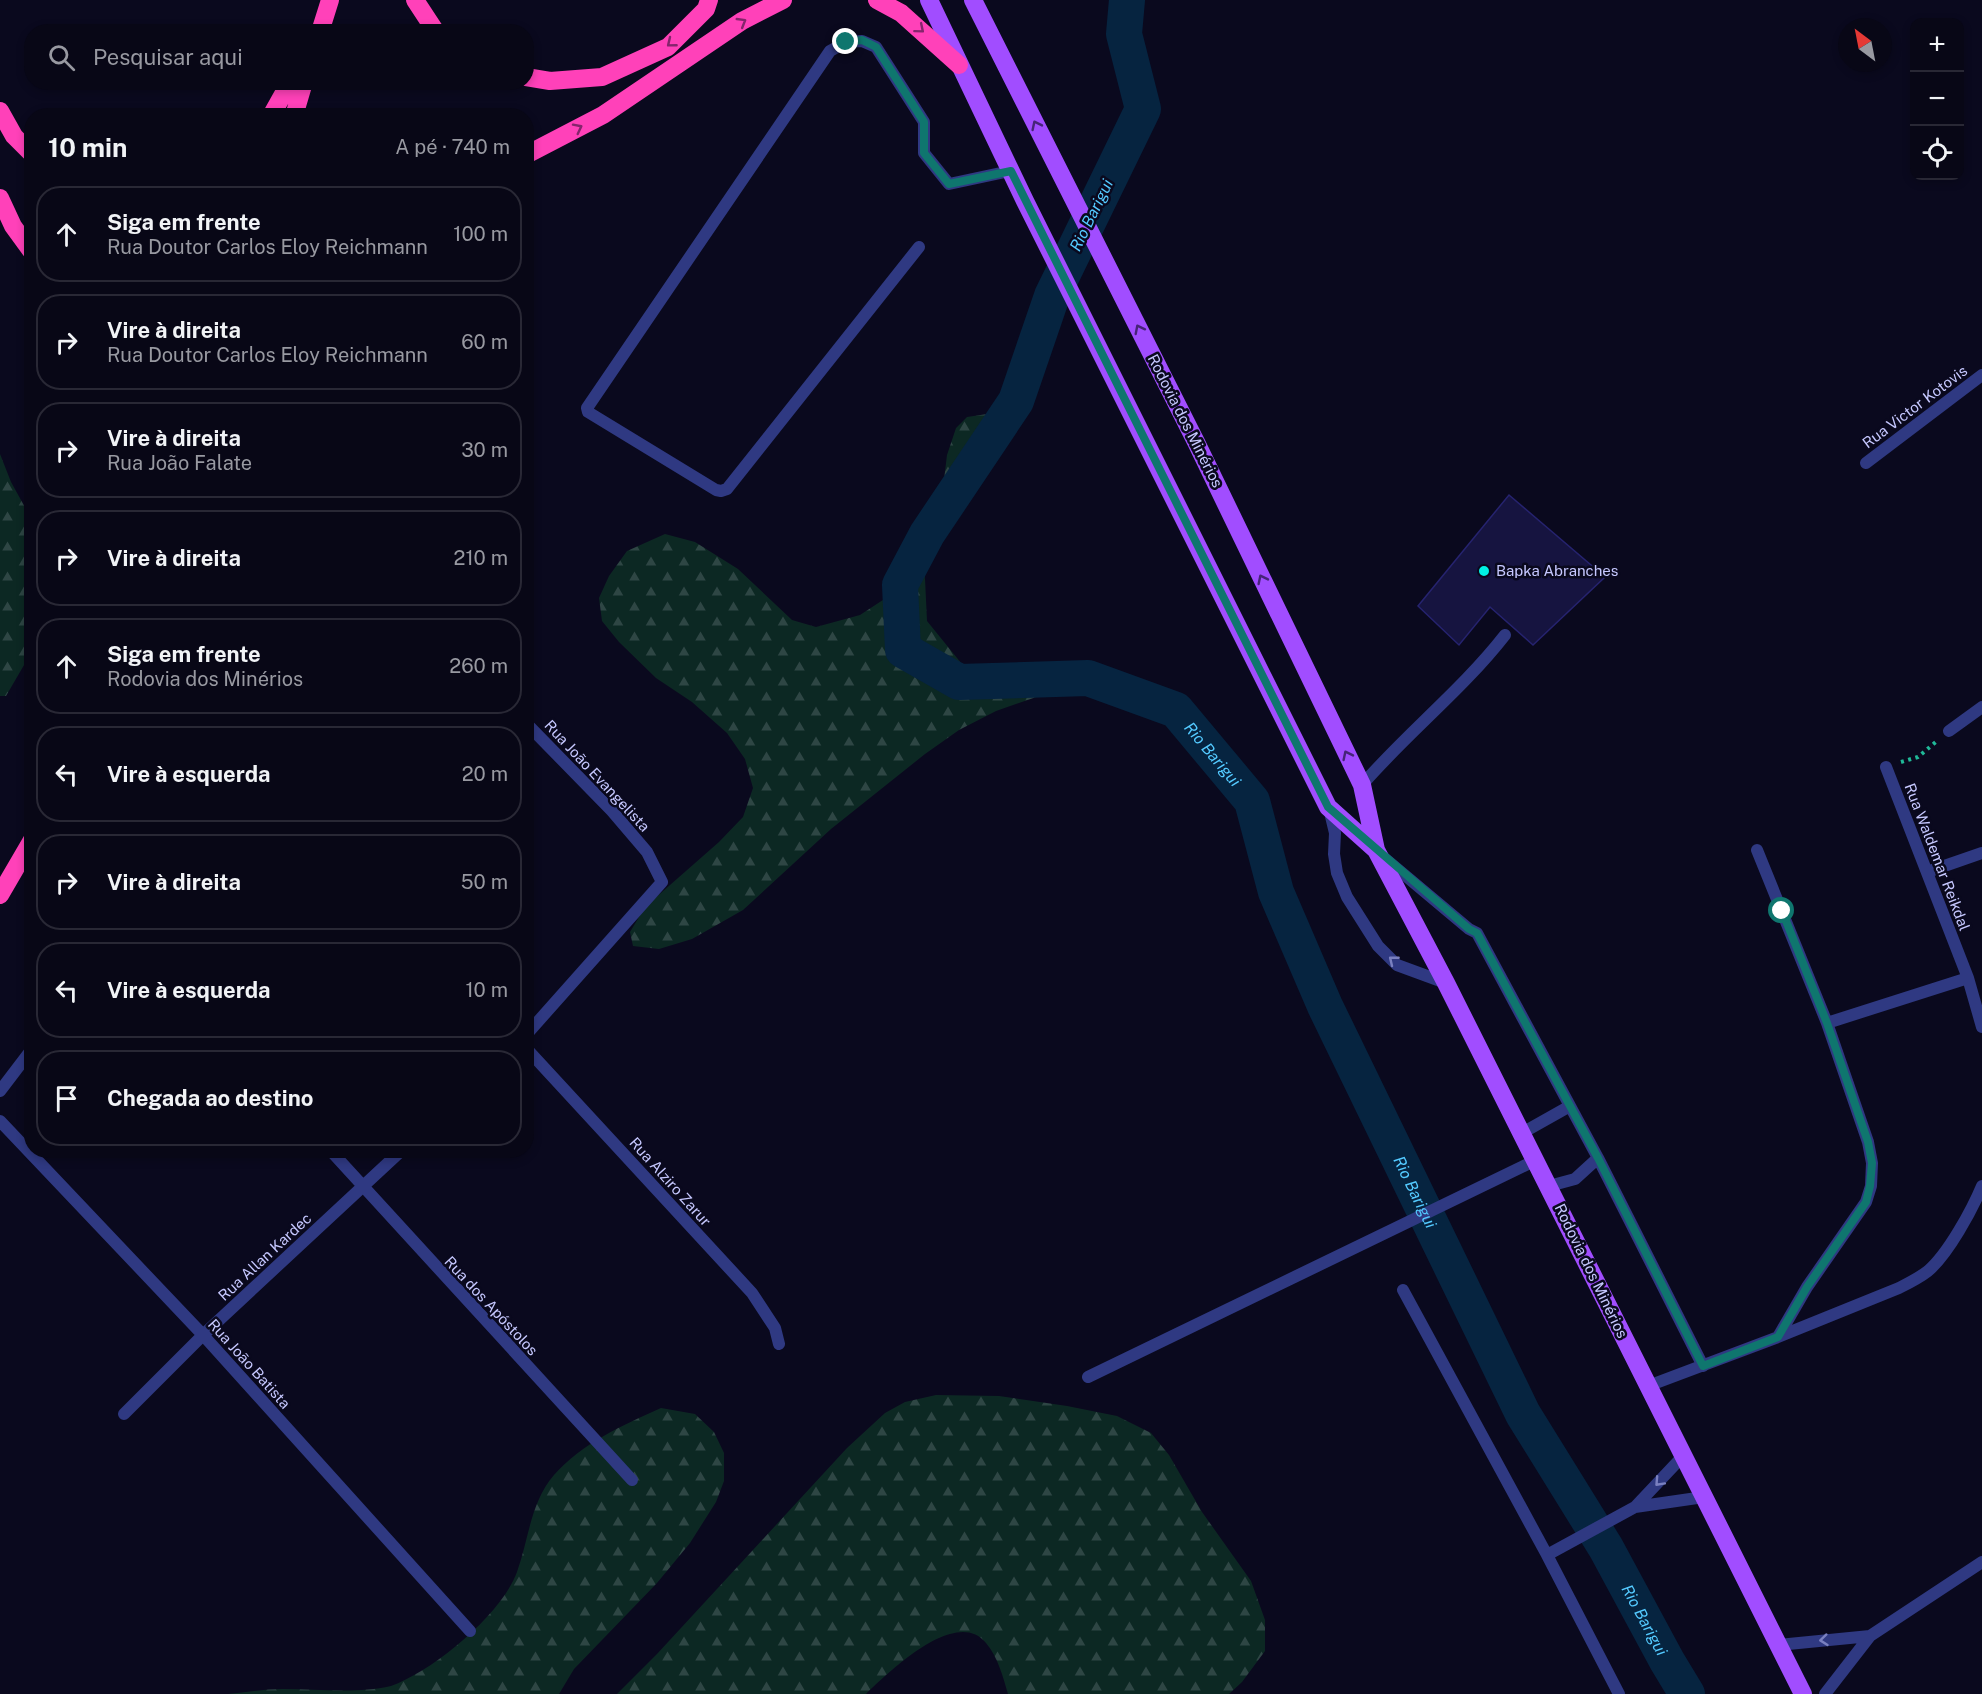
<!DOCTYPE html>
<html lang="pt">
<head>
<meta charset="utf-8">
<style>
	body { margin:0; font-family:"Public Sans",sans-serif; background:#161523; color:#f1f3f6 }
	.controls { position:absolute; right:18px; top:18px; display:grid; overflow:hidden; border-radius:12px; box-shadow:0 3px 9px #0003 }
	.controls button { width:54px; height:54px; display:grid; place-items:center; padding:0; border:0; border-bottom:2px solid #292835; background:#080716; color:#f1f3f6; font:30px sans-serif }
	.compass { position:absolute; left:1838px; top:18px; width:54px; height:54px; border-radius:50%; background:#080716; box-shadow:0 3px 9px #0003; rotate:328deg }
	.stop { position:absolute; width:18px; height:18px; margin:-14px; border:4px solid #0f766e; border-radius:50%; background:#fff }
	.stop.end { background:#0f766e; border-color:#fff; box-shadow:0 2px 6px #0008 }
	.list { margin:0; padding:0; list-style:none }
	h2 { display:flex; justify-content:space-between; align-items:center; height:78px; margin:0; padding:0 24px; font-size:26px }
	h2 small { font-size:20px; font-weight:400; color:#9899a1 }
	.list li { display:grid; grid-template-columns:39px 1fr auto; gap:18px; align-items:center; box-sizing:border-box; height:96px; margin:0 12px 12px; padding:0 12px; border:2px solid #292835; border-radius:24px }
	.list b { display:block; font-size:22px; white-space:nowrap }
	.list p { margin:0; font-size:20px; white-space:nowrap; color:#9899a1 }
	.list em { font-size:20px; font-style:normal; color:#9899a1 }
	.icon { flex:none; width:33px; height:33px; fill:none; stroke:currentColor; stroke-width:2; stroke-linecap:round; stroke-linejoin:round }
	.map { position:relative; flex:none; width:1982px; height:1694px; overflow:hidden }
	.search { position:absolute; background:#080716; box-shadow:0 3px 9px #0003; left:24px; top:24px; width:510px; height:66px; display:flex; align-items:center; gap:15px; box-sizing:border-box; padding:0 21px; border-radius:24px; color:#9899a1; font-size:22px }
	.panel { position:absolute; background:#080716; box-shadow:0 3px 9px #0003; left:24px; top:108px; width:510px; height:1050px; border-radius:24px }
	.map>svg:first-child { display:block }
	.forest { fill:url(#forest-firs) }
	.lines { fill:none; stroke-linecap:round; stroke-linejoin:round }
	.river { stroke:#062440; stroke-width:36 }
	.building { fill:#161440; stroke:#26236f; stroke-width:1.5 }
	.path { stroke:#20b998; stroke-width:4; stroke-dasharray:3 4.5; stroke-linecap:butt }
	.lane { stroke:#2f3982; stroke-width:12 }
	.street { stroke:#2f3982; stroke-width:12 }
	.primary { stroke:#a14dff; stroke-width:18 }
	.highway { stroke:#ff41b9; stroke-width:18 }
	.oneway { stroke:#84256c }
	.oneway2 { stroke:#462478 }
	.oneway3 { stroke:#7a80c0 }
	.route { stroke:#0f766e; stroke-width:8 }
	.poi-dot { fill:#00f1e4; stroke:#0a091e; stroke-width:2 }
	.labels { text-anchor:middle; stroke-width:5; stroke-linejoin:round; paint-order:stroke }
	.street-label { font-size:15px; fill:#c6c8ff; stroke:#0a091e }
	.poi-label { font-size:15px; fill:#c6c8ff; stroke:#0a091e; text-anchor:start }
	.water-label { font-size:16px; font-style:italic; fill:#54caff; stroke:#0a091e }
</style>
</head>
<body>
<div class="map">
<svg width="1982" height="1694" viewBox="0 0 1982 1694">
	<defs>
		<pattern id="forest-firs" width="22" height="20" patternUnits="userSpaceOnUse" patternTransform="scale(1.5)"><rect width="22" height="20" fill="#0c2823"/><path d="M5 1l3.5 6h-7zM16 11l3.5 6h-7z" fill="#2e4644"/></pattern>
	</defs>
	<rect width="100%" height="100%" fill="#0a091e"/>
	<path class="forest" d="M994 413 1017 423 924 558 927 621 970 674 1101 672 1111 677 1093 685 1045 694 996 711 959 730 925 754 831 829 743 910 692 939 659 949 633 946 630 932 645 907 719 842 743 817 753 788 745 759 727 733 692 702 656 678 619 642 602 621 599 598 609 576 627 551 665 534 695 542 738 569 792 620 816 627 860 615 886 598 914 570 927 550 940 513 947 455 956 428 967 417Z
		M0 454 11 482 32 520 31 653 6 696H0Z
		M936 1395 999 1396 1067 1406 1117 1416 1151 1433 1169 1455 1202 1512 1251 1581 1265 1620V1651L1242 1682 1229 1694H1008C1003 1677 998 1657 986 1643 956 1606 888 1673 866 1694H617L657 1654 847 1448 885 1413 905 1402Z
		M661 1408 695 1414 714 1432 724 1453V1481L716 1502 690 1543 657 1583 574 1669 559 1694H228C246 1692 265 1689 283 1689 318 1689 357 1694 391 1686 433 1671 502 1614 517 1572 529 1539 530 1503 554 1475 582 1443 623 1425 661 1408Z"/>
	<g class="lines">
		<path class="river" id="s1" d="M1127 0 1124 34 1143 109 1052 296 1016 401 927 534 900 585 903 650 959 682 1088 678 1176 710 1252 801 1276 892 1325 1006 1523 1414 1606 1548 1667 1661 1687 1694"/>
	</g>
	<path class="building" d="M1509 495 1605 577 1533 645 1490 607 1459 645 1418 606Z"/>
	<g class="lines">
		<path class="path" d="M1901 762 1918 757 1937 741"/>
		<path class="lane" d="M919 247 727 489 721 491 716 490 588 412 587 408 830 51 846 42 862 41 876 47 924 122V153L949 184 1010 171
			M1362 785C1407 733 1462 690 1505 635
			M1329 808 1335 833 1334 854 1337 873 1347 897 1378 946 1397 965 1446 983
			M1382 856 1469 929 1477 933 1598 1158 1703 1366
			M1522 1133 1570 1106
			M1549 1186 1575 1179 1598 1158
			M1403 1290 1547 1555
			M1088 1377 1536 1160
			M1635 1507 1704 1497
			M1778 1645 1870 1636
			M1619 1694 1547 1555 1635 1507 1683 1456
			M1825 1694 1870 1636 1982 1562"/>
		<path class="street" d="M1866 463 1982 375
			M526 723 612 811 647 852 662 882 526 1035
			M1949 731 1982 707
			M1886 767 1968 978 1982 1027
			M1757 850 1827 1023 1868 1142 1872 1163 1871 1186 1866 1202 1807 1287 1778 1337
			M1927 872 1982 853
			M1827 1023 1968 978
			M526 1048 752 1293 775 1328 779 1344
			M0 1091 32 1049
			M0 1121 203 1335 470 1631
			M330 1150 632 1480
			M1648 1386 1778 1337 1899 1288C1909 1283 1919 1278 1928 1271 1948 1254 1972 1210 1982 1186
			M124 1414 203 1335 402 1150"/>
		<path class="primary" d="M929 0 1025 201 1328 807 1376 850
			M973 0 1196 442 1362 785 1376 850 1446 983 1803 1694"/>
		<path class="highway" d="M415 0 436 32
			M877 0 901 13 959 65
			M320 32 330 0
			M526 77 550 81 602 77 668 47 706 9 709 0
			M0 111 14 136 32 154
			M271 116 290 82
			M294 116 304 82
			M526 155 603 115 742 21 783 0
			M0 198 13 226 32 252
			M0 895 32 840"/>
	</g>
	<defs><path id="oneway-chevron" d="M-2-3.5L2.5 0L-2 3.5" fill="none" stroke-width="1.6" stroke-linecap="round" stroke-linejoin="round" transform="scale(1.5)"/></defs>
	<g class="oneway">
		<use href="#oneway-chevron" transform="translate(742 22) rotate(-31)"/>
		<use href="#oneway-chevron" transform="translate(920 29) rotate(40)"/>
		<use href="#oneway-chevron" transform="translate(671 43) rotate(141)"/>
		<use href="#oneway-chevron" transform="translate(578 128) rotate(-27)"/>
	</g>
	<g class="oneway2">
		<use href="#oneway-chevron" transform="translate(1036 125) rotate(-116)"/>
		<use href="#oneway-chevron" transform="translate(1139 329) rotate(-117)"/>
		<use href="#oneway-chevron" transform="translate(1262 579) rotate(-116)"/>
		<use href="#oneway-chevron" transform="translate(1347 755) rotate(-116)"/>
	</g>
	<g class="oneway3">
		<use href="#oneway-chevron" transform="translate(1393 960) rotate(-141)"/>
		<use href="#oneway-chevron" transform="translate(1659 1482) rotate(133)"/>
		<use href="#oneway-chevron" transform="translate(1824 1640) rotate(174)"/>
	</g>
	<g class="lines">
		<path class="route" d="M846 42 862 40 876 47 924 122V153L949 184 1011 171 1328 807 1469 929 1477 933 1598 1158 1703 1366 1778 1337 1807 1287 1866 1202 1870 1186 1872 1163 1868 1142 1827 1023 1782 911"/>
	</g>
	<circle class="poi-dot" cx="1484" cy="571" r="6"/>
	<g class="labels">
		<g class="street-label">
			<text transform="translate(1915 407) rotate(-37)" y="5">Rua Victor Kotovis</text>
			<text transform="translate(1185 421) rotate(63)" y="5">Rodovia dos Minérios</text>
			<text transform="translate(597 776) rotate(47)" y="5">Rua João Evangelista</text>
			<text transform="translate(1937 857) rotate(69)" y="5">Rua Waldemar Reikdal</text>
			<text transform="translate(670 1182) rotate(48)" y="5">Rua Alziro Zarur</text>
			<text transform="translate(265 1257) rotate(-43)" y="5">Rua Allan Kardec</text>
			<text transform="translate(1591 1271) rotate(64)" y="5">Rodovia dos Minérios</text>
			<text transform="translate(491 1306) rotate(47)" y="5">Rua dos Apóstolos</text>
			<text transform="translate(249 1364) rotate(48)" y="5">Rua João Batista</text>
		</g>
		<g class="poi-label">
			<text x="1496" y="576">Bapka Abranches</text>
		</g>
		<g class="water-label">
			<text transform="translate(1091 215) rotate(-64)" y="6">Rio Barigui</text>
			<text dy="6" stroke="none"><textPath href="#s1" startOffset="1058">Rio Barigui</textPath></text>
			<text dy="6" stroke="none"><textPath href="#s1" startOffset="1544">Rio Barigui</textPath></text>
			<text dy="6" stroke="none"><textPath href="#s1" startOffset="2030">Rio Barigui</textPath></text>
		</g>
	</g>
</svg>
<div class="controls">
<button>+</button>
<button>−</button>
<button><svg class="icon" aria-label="locate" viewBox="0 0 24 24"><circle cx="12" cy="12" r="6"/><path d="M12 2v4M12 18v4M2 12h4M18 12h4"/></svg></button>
</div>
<svg class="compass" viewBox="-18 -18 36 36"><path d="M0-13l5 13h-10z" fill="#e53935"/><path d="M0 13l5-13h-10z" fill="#9899a1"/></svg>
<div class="stop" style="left:1782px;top:911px"></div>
<div class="stop end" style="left:846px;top:42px"></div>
<div class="search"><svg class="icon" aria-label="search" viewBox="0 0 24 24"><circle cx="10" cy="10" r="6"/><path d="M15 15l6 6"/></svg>Pesquisar aqui</div>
<section class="panel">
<h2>10 min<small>A pé · 740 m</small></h2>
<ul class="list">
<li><svg class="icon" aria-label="ahead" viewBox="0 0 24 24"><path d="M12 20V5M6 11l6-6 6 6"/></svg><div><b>Siga em frente</b><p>Rua Doutor Carlos Eloy Reichmann</p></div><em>100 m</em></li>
<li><svg class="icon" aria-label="right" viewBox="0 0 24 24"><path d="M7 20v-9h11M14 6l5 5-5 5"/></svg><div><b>Vire à direita</b><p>Rua Doutor Carlos Eloy Reichmann</p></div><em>60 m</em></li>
<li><svg class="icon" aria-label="right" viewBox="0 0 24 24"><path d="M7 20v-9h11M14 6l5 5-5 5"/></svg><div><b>Vire à direita</b><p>Rua João Falate</p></div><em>30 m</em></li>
<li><svg class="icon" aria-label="right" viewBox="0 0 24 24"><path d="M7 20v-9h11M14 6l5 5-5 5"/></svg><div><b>Vire à direita</b></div><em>210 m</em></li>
<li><svg class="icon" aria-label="ahead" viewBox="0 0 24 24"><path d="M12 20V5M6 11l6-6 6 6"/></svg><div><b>Siga em frente</b><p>Rodovia dos Minérios</p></div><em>260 m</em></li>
<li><svg class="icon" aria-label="left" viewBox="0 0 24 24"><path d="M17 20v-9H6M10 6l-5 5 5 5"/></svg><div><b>Vire à esquerda</b></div><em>20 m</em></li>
<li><svg class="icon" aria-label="right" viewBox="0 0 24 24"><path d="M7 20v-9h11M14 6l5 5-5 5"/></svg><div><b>Vire à direita</b></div><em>50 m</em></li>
<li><svg class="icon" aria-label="left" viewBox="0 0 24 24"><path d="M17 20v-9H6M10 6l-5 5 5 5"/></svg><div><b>Vire à esquerda</b></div><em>10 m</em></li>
<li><svg class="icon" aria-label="arrive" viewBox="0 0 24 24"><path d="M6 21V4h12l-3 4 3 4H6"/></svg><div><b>Chegada ao destino</b></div></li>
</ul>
</section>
</div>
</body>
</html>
